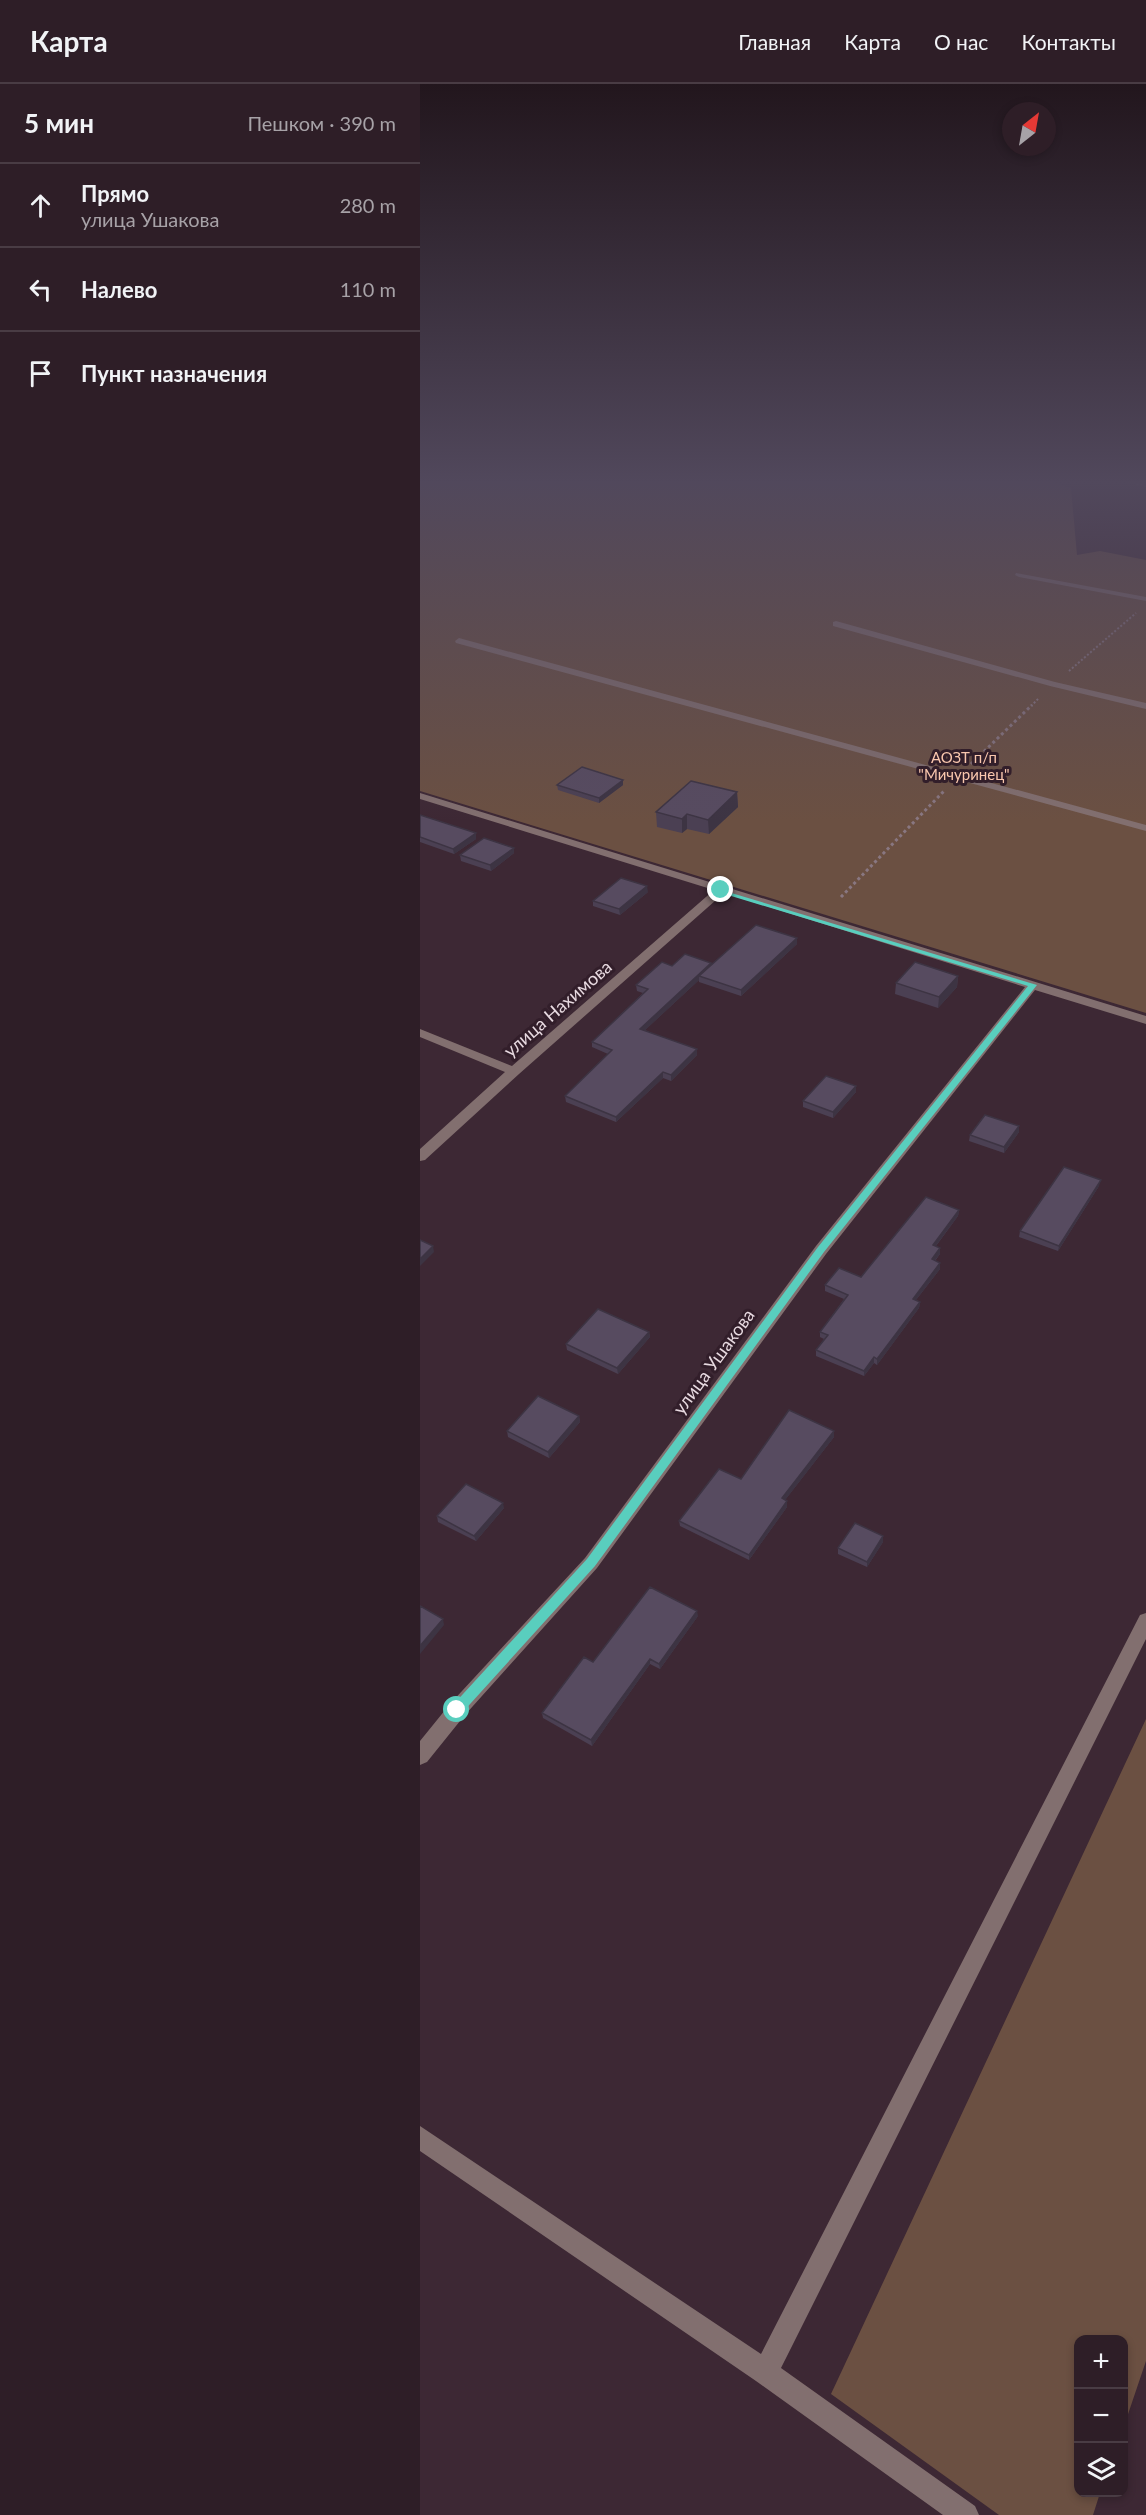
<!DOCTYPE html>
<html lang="ru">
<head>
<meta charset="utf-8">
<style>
	body { margin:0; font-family:Lato,sans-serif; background:#36272f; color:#f1f3f6 }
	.controls { position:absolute; right:18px; bottom:18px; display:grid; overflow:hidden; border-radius:12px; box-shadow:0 3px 9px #0003 }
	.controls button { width:54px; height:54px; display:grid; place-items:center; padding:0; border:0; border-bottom:2px solid #493c44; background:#2e1e27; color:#f1f3f6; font:30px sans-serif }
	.compass { position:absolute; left:582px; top:18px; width:54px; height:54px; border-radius:50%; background:#2e1e27; box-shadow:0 3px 9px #0003; rotate:31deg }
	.stop { position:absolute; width:18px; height:18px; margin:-14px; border:4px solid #59cebe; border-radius:50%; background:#fff }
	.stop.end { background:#59cebe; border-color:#fff; box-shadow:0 2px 6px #0008 }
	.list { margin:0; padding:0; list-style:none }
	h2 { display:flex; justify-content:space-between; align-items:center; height:78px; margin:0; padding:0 24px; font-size:26px }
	h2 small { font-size:20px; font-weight:400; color:#a7a2a7 }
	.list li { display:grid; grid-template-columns:39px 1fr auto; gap:18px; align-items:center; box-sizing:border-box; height:84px; padding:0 24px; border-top:2px solid #493c44 }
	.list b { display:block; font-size:22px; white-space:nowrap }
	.list p { margin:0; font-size:20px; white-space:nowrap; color:#a7a2a7 }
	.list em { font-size:20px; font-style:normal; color:#a7a2a7 }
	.icon { flex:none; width:33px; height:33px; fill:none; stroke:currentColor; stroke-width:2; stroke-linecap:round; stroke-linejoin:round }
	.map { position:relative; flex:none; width:726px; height:2431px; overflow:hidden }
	header { display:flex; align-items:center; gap:36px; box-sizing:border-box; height:84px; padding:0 30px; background:#2e1e27; border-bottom:2px solid #493c44 }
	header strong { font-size:28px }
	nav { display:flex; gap:33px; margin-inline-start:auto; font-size:21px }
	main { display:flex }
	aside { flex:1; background:#2e1e27 }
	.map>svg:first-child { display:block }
	.green { fill:#6b5042 }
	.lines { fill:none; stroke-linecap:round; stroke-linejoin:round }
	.path-far1 { stroke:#897781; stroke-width:2; stroke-dasharray:2 2; stroke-linecap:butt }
	.path { stroke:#897781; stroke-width:3; stroke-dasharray:3 3; stroke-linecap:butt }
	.minor { fill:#826f6f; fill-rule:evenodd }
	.wall { fill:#4b4053 }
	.shaded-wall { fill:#3d3443 }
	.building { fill:#574b60; stroke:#3d3443; stroke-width:1.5 }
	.route { fill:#59cebe }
	.labels { text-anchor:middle; stroke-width:6; stroke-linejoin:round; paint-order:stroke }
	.far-park-label { font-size:15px; fill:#fac7ae; stroke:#321e2a }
	.street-label { font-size:18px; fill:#e8dae1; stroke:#321e2a }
</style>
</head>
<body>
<header>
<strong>Карта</strong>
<nav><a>Главная</a><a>Карта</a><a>О нас</a><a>Контакты</a></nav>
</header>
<main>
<aside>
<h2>5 мин<small>Пешком · 390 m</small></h2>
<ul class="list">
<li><svg class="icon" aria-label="ahead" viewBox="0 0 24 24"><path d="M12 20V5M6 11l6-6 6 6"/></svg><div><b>Прямо</b><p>улица Ушакова</p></div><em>280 m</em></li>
<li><svg class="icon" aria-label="left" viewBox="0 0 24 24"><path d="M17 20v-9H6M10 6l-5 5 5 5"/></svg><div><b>Налево</b></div><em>110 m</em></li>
<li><svg class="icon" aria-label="arrive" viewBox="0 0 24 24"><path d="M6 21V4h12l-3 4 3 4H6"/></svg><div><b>Пункт назначения</b></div></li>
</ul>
</aside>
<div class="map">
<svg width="726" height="2431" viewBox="0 0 726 2431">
	<rect width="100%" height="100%" fill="#3d2834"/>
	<path class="green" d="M0 396H626L651 404 657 471 680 467 726 476V929L0 707Z
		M726 1635V2277L704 2342V2256H658V2408L680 2409 673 2431H579L411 2310Z"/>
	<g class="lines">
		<path class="path-far1" d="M701 396 726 402
			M649 587 716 529
			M611 622 619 614"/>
		<path class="path" d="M551 680 612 621
			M421 813 525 706"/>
		<path class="minor" d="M596 489 726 513V517L599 493 595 491Z
			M416 537 635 598 726 619V625L630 602 413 542V538Z
			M39 554 726 741V747L36 559 35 557Z
			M0 709 726 932V940L615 906 406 1170 177 1484 44 1632 7 1678 0 1681V1657L30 1620 165 1474 396 1162 605 903 304 809 99 990 5 1076 0 1077V1065L85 988 0 953V945L92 982 294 806 0 715Z
			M726 1529V1555L361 2284 555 2422 559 2431H523L336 2297 0 2067V2042L341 2270 720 1531Z"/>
	</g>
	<path class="wall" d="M137 701H203L179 719 138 706Z
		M317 708 318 723 289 750 267 745 262 749 237 743 236 728Z
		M0 731 56 755 34 770 0 758Z
		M94 764V769L71 787 41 777 40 771Z
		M228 808 200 831 173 822V817Z
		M377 854V860L321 912 279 898V896L225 946 277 971 251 997 243 994 196 1038 146 1018 145 1012 188 970 172 963V958L223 909 217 907 216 901 252 882 291 879V881Z
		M538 892 537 903 518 924 475 910 476 899Z
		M436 1002V1008L413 1034 383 1023V1017Z
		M599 1042V1048L584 1069 549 1057 550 1051Z
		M679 1102 638 1167 599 1153 600 1147Z
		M539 1126 538 1132 516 1162 520 1164V1170L515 1177 520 1179V1185L496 1216 500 1218 499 1224 457 1281 454 1279 444 1292 396 1272V1266L404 1255 400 1253V1248L424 1215 405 1207V1201L441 1193Z
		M229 1248 230 1253 198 1290 147 1266 146 1260Z
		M159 1332 160 1338 129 1374 88 1353 87 1347Z
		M414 1347V1353L365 1416 367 1423 329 1476 260 1442 259 1437 321 1395Z
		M84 1424 56 1457 18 1438 17 1432Z
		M463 1452V1458L447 1483 418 1470V1464Z
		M278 1532 240 1585 230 1580 172 1662 123 1634 122 1629 173 1578Z"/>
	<path class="shaded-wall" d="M203 696V701L179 719V714Z
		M317 708 318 723 289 750 288 736Z
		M267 730V745L262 749V735Z
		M56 749V755L34 770 33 765Z
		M94 764V769L71 787 70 781Z
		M227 802 228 808 200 831 199 825Z
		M377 854V860L321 912V906Z
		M291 879V884L279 892V896L221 950 220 945Z
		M538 892 537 903 518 924 519 913Z
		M277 965V971L251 997V991Z
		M243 988V994L196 1038V1033Z
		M436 1002V1008L413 1034V1028Z
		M599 1042V1048L584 1069V1063Z
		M681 1096 679 1102 638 1167 639 1162Z
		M539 1126 538 1132 512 1167 513 1161Z
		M13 1162 14 1168 0 1182V1175Z
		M520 1164V1170L511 1181 512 1175Z
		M520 1179V1185L492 1221 493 1215Z
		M500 1218 499 1224 457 1281V1275Z
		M229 1248 230 1253 198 1290 197 1284Z
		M454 1273V1279L444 1292V1287Z
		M159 1332 160 1338 129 1374 128 1368Z
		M414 1347V1353L362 1420V1414Z
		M367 1417V1423L329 1476V1471Z
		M83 1419 84 1424 56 1457 54 1452Z
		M463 1452V1458L447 1483V1478Z
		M277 1527 278 1532 240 1585 239 1580Z
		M23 1535 24 1541 0 1570V1562Z
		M230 1575V1580L172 1662 171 1656Z"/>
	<path class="building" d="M162 683 203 696 179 714 137 701Z
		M271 697 317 708 288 736 267 730 262 735 236 728Z
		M0 731 56 749 33 765 0 753Z
		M64 754 94 764 70 781 40 771Z
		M201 794 227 802 199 825 173 817Z
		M336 841 377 854 321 906 279 892Z
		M265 870 291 879 220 945 277 965 251 991 243 988 196 1033 145 1012 192 966 172 958 228 905 216 901 242 878 252 882Z
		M495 878 538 892 519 913 476 899Z
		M406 992 436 1002 413 1028 383 1017Z
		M565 1031 599 1042 584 1063 550 1051Z
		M644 1083 681 1096 639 1162 600 1147Z
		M506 1113 539 1126 513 1161 520 1164 512 1175 520 1179 493 1215 500 1218 457 1275 454 1273 444 1287 396 1266 408 1251 400 1248 428 1211 405 1201 419 1184 441 1193Z
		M0 1156 13 1162 0 1175Z
		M178 1225 229 1248 197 1284 146 1260Z
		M118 1312 159 1332 128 1368 87 1347Z
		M369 1326 414 1347 362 1414 367 1417 329 1471 259 1437 299 1385 321 1395Z
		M46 1400 83 1419 54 1452 17 1432Z
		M435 1439 463 1452 447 1478 418 1464Z
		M230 1503 277 1527 239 1580 230 1575 171 1656 122 1629 164 1573 173 1578Z
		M0 1522 23 1535 0 1562Z"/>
	<linearGradient id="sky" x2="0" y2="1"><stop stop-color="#22161d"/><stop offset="0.54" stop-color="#51485c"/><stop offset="1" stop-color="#51485c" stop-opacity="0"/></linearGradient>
	<rect width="726" height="737" fill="url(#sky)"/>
	<path class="route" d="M298 805 617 901 404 1168 175 1482 41 1630 37 1631 30 1626 32 1622 167 1475 398 1163 608 902 298 808Z"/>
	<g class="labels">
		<g class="far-park-label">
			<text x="544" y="679">АОЗТ п/п<tspan x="544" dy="17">"Мичуринец"</tspan></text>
		</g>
		<g class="street-label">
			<text transform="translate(138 925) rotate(-41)" y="6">улица Нахимова</text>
			<text transform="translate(294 1278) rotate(-54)" y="6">улица Ушакова</text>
		</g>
	</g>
</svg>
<div class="controls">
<button>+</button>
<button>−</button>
<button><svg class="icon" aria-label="layers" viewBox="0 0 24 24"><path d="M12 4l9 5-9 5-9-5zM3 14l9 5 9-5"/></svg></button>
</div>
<svg class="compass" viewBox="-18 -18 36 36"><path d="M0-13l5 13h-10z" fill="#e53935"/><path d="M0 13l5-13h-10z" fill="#a7a2a7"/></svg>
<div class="stop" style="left:37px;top:1626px"></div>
<div class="stop end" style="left:301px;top:806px"></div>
</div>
</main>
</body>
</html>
